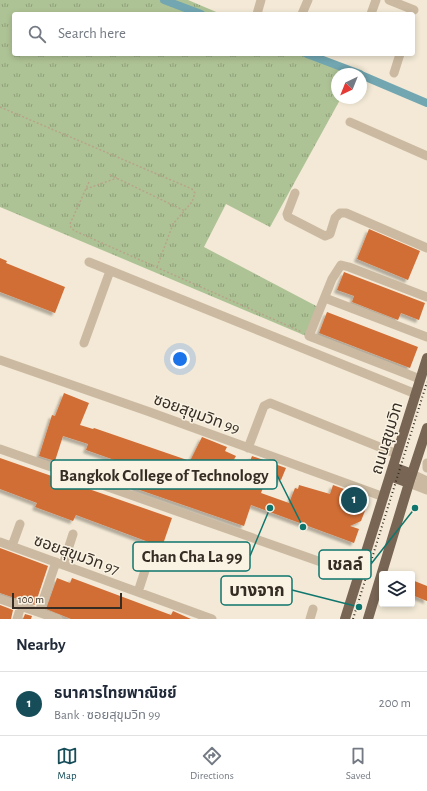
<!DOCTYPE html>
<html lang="en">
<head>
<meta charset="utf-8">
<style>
	body { margin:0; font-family:"Alegreya Sans","Noto Sans Thai",sans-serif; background:#f2f2f3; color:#1f2937 }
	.controls { position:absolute; right:12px; bottom:12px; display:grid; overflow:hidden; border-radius:4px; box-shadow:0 2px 6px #0003 }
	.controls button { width:36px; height:36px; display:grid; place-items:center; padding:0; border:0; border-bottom:1px solid #e0e1e3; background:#fff; color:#1f2937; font:20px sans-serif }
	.compass { position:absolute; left:331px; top:68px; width:36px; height:36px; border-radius:50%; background:#fff; box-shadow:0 2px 6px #0003; rotate:223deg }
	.scale { position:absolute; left:12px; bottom:10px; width:110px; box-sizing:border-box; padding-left:4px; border:2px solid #352c24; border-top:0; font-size:11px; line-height:14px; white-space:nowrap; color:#352c24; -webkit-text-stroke:3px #faf2e2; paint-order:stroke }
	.you { position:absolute; left:180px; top:359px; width:14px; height:14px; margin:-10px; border:3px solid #fff; border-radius:50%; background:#1a73e8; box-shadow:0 0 0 6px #1a73e833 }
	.badge { display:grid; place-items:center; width:26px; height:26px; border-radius:50%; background:#174d59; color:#fff; font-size:13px; font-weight:700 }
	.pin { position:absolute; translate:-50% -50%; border:2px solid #fff; box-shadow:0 1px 4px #0006 }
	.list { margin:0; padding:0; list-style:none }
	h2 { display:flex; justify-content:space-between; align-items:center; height:52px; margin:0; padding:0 16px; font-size:17px }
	h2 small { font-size:13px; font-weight:400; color:#747a83 }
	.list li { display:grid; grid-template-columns:26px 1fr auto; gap:12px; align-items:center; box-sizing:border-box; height:64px; padding:0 16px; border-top:1px solid #e0e1e3 }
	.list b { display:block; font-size:15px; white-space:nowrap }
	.list p { margin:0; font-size:13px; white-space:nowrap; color:#747a83 }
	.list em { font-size:13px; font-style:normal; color:#747a83 }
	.icon { flex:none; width:22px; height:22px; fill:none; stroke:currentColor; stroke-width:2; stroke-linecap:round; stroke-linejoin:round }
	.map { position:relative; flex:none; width:427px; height:619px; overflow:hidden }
	.search { position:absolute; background:#fff; box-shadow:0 2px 6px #0003; left:12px; right:12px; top:12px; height:44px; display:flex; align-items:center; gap:10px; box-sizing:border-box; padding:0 14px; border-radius:4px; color:#747a83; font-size:15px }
	.sheet { height:116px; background:#fff }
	nav { display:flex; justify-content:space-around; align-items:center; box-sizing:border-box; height:56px; border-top:1px solid #e0e1e3; background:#fff; font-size:11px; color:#747a83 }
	nav a { display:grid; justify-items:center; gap:2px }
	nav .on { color:#174d59 }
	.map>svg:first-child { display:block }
	.grass { fill:url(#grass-tufts) }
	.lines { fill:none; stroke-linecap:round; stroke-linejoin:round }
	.canal { stroke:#72a7b2; stroke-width:8 }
	.building { fill:#d16e36; filter:url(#shadow) }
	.path { stroke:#b7a48b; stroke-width:1.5; stroke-dasharray:2 2; stroke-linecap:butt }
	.minor { stroke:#cbbaa1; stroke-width:9 }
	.major { stroke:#786554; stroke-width:10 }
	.rail { stroke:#352c24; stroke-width:2; stroke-dasharray:1 3; stroke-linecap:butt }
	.labels { text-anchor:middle; stroke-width:3; stroke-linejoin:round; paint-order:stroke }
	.street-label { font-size:16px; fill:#352c24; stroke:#faf2e2 }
	.leader { fill:none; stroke:#0f766e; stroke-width:1.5 }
	.callout-dot { fill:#0f766e; stroke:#faf2e2; stroke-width:1.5 }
	.callout { fill:#faf2e2; stroke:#0f766e; stroke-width:1.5 }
	.callout-label { font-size:17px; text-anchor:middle; font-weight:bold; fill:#352c24 }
</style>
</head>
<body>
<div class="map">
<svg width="427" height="619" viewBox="0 0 427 619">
	<defs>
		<pattern id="grass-tufts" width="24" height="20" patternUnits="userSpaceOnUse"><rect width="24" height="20" fill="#aec395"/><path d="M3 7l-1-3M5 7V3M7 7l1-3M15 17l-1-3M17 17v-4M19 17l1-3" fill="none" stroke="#8e9f79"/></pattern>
		<filter id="shadow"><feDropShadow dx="-3" dy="3" stdDeviation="1" flood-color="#0004"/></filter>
	</defs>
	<rect width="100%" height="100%" fill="#f3e9d6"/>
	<path class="grass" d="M0 0H188L221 14H14V54H316L356 71 354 74H337V98H341L270 227 226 204 204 247 320 308 306 336 0 207Z"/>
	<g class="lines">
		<path class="canal" d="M164 0 201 14
			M307 54 360 74
			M361 75 427 103"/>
	</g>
	<path class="building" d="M369 229 420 251 408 280 357 259Z
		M0 258 7 261 6 263 65 287 55 313 0 292Z
		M344 272 425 303 419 320 401 313 398 320 352 302 354 296 337 290Z
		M327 312 418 347 410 368 319 333Z
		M64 393 89 403 80 425 93 429 94 428 190 461 202 437 227 447 225 451 236 456 232 463 247 469 252 456 286 468 281 480 268 474 261 493 289 503 295 488 298 489 299 485 330 494 333 485 366 497 368 503 361 521 350 526 359 529 354 543 251 505 244 526 134 488 140 469 86 450 88 444 63 436 55 461 39 456 52 415 55 416Z
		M0 458 172 518 162 547 76 515 73 521 35 507 37 503 0 489Z
		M0 548 48 566 35 605 0 593Z
		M57 578 70 583 72 578 171 615 173 611 191 619H71L46 609Z
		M412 580 427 586V601L412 595Z
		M0 605 13 610 11 619H0Z
		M25 614 32 616 31 619H23Z"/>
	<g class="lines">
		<path class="path" d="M0 107 192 189 195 193 192 202 173 224 157 267
			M110 175 185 211
			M89 182 70 224 71 228 75 231 302 332
			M86 189 117 178"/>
		<path class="minor" d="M389 0 414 10
			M257 14 261 0
			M302 14 308 0
			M371 14 376 0
			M394 73 400 54
			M350 122 427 156
			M295 193 287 214 288 217 325 236 330 234 335 218 340 213H346L427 248
			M89 262 416 394
			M325 298 427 337
			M84 343 110 271
			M0 360 147 411 384 497
			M420 379 309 336 332 279 341 265 349 267 427 297
			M248 448 264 406 270 403 397 454
			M0 449 358 575
			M427 463V468
			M412 474 427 481
			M409 483 427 490
			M0 542 212 619
			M12 546 20 524
			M63 565 73 534
			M138 592 152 549
			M0 599 58 619
			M39 612 56 562
			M17 619 21 606
			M310 619 313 609"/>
		<path class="major" d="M393 467 412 474
			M390 476 409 483
			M345 619 427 358
			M368 619 409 483 427 428"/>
		<path class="rail" d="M353 619 427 382"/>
	</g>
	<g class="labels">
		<g class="street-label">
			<text transform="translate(197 413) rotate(20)" y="6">ซอยสุขุมวิท 99</text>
			<text transform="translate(386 438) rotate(-73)" y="6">ถนนสุขุมวิท</text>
			<text transform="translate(77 554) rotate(20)" y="6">ซอยสุขุมวิท 97</text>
		</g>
	</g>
	<path class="leader" d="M303 527L277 475M270 508L250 556M415 508L371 564M359 607L292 590"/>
	<g class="callout-dot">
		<circle cx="303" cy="527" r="4"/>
		<circle cx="270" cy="508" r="4"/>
		<circle cx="415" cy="508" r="4"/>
		<circle cx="359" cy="607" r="4"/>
	</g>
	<g class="callout">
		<rect x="51" y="460" width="226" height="29" rx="4"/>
		<rect x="133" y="542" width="117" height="29" rx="4"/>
		<rect x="319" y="550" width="52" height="29" rx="4"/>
		<rect x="221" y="576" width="71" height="29" rx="4"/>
	</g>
	<g class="callout-label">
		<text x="164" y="481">Bangkok College of Technology</text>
		<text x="192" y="562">Chan Cha La 99</text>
		<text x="345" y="570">เชลล์</text>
		<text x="257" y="596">บางจาก</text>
	</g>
</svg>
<div class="controls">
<button><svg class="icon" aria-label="layers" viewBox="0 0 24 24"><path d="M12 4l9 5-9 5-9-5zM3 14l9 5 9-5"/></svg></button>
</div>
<svg class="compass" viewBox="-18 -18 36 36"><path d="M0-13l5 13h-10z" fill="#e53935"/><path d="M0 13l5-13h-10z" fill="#747a83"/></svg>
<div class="scale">100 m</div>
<div class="you"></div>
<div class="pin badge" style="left:354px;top:500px">1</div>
<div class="search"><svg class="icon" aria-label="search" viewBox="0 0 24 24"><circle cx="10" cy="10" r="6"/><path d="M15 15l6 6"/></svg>Search here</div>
</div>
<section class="sheet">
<h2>Nearby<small></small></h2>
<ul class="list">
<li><span class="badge">1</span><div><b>ธนาคารไทยพาณิชย์</b><p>Bank · ซอยสุขุมวิท 99</p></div><em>200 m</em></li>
</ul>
</section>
<nav>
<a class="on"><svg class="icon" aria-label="map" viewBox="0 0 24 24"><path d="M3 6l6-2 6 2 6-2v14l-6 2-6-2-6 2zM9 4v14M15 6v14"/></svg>Map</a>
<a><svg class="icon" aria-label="directions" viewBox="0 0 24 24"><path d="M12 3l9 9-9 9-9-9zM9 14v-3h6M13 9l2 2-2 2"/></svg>Directions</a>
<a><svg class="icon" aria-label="saved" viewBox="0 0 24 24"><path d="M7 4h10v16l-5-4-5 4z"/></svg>Saved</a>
</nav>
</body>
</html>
